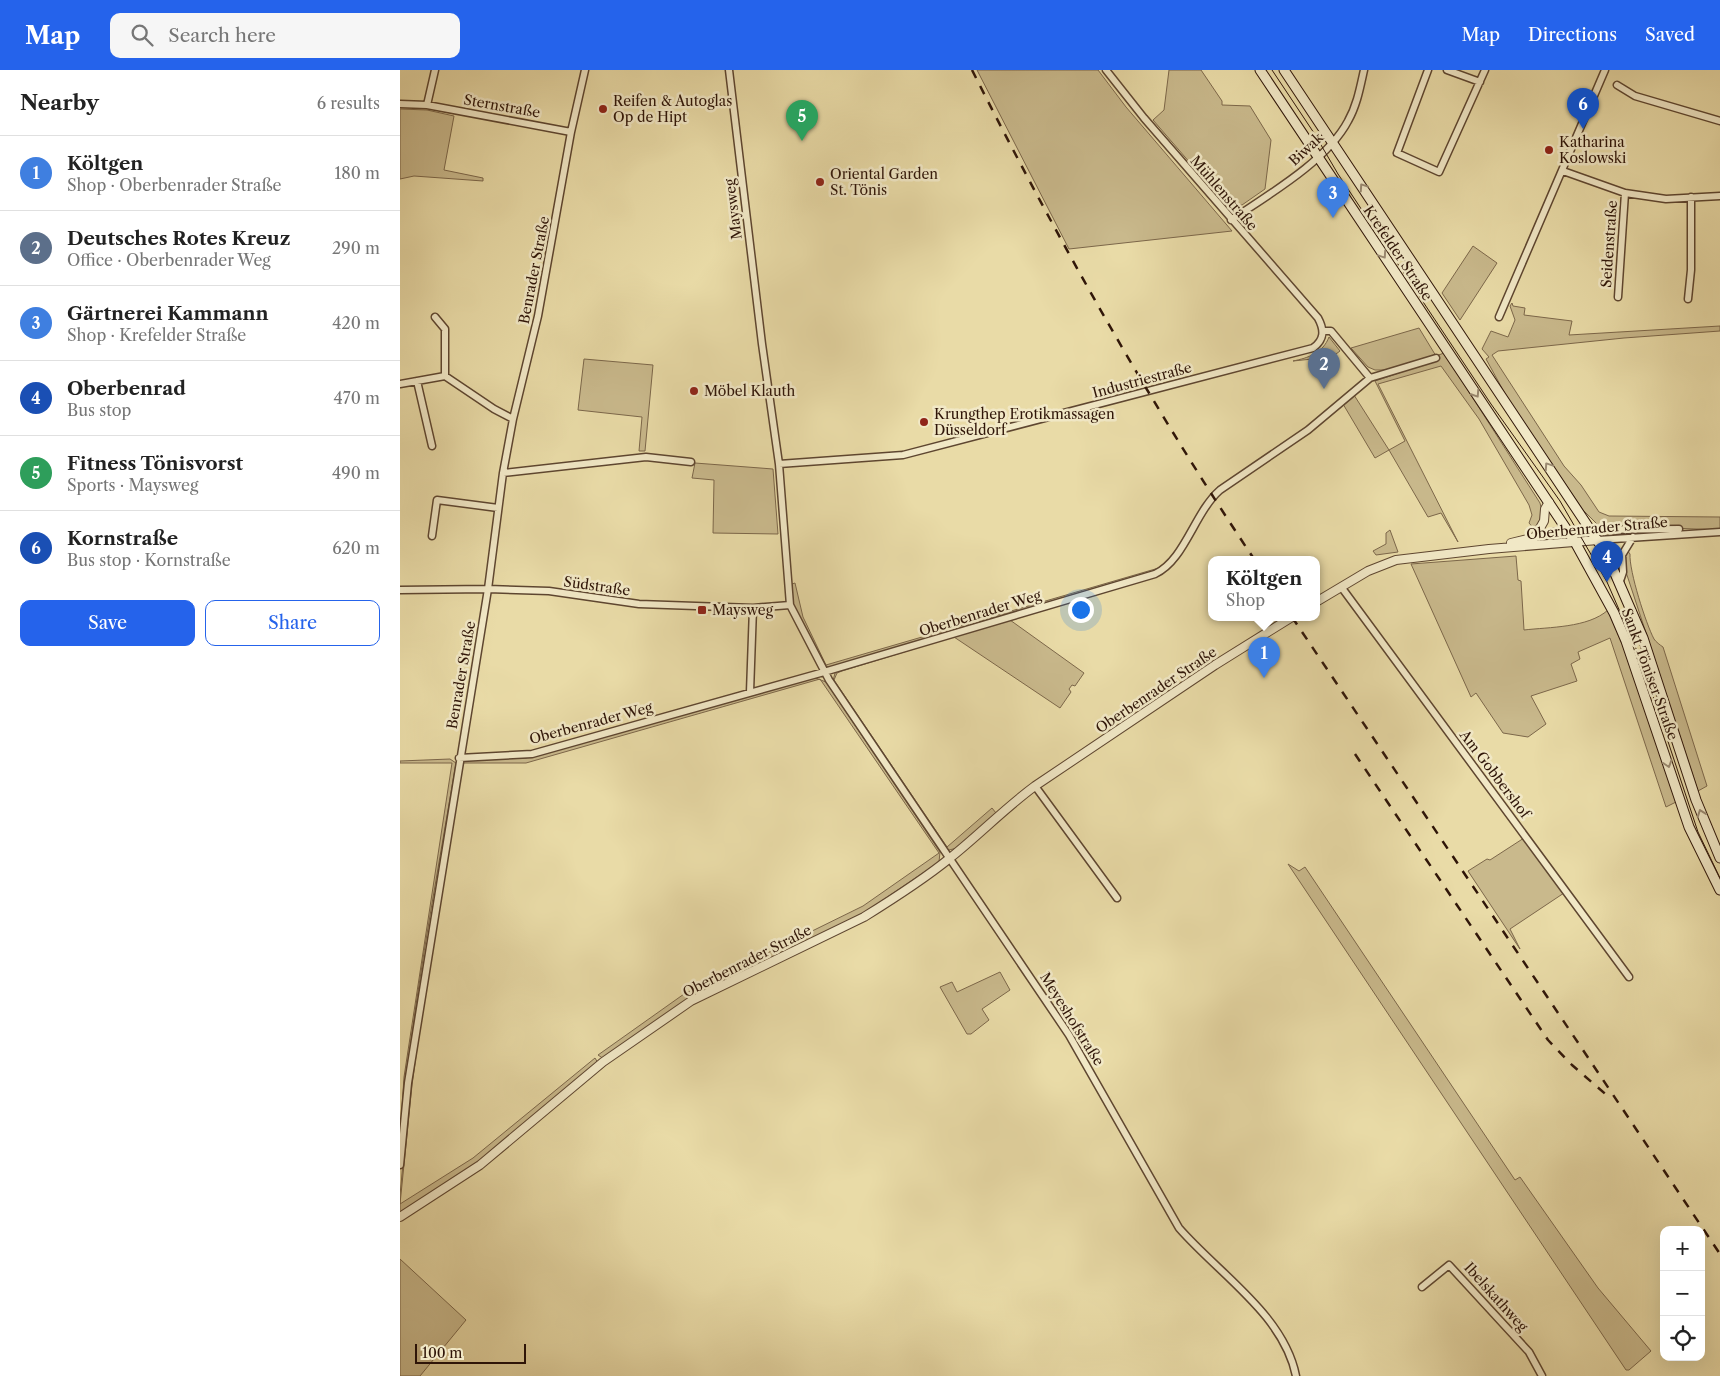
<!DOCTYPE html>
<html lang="en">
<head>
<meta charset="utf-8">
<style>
	body { margin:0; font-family:"Libre Caslon Text",serif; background:#f6f6f6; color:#222 }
	.controls { position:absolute; right:15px; bottom:15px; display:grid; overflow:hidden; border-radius:10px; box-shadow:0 5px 20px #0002 }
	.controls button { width:45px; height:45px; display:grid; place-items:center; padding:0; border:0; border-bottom:1px solid #e0e0e0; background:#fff; color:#222; font:25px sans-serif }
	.scale { position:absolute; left:15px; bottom:12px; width:111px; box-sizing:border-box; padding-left:5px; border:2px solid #2f1508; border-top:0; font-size:14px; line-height:18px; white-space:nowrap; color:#2f1508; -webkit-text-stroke:4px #f1e8c6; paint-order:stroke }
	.you { position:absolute; left:680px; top:539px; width:18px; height:18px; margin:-12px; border:4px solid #fff; border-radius:50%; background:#1a73e8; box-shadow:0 0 0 8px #1a73e833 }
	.badge { display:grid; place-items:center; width:32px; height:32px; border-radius:50%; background:#2563eb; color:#fff; font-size:16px; font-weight:700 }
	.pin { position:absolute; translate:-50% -41px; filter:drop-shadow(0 1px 2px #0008) }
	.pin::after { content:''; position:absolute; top:26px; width:18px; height:15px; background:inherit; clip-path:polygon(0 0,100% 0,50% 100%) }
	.popup { position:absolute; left:808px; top:486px; width:112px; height:65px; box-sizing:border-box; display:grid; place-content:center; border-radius:10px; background:#fff; filter:drop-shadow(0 1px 4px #0005); font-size:16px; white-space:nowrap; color:#767676 }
	.popup b { font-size:19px; color:#222 }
	.popup::after { content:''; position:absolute; left:50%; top:100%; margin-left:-10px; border:10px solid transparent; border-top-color:#fff }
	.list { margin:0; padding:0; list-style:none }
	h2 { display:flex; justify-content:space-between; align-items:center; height:65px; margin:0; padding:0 20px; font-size:21px }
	h2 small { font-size:16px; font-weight:400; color:#767676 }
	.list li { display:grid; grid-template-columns:32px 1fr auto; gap:15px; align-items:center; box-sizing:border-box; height:75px; padding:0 20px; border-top:1px solid #e0e0e0 }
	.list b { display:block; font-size:19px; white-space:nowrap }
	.list p { margin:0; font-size:16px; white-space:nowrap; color:#767676 }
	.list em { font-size:16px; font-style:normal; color:#767676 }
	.actions { display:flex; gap:10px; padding:15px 20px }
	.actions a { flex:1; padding:11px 0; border:1px solid #2563eb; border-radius:10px; text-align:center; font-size:18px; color:#2563eb }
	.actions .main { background:#2563eb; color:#fff }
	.icon { flex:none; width:28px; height:28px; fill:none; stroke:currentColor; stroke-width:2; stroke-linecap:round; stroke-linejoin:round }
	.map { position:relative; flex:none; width:1320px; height:1306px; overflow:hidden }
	header { display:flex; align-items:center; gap:30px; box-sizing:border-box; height:70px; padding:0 25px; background:#2563eb; color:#fff }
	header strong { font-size:24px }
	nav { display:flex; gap:28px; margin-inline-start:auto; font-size:18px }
	.search { width:350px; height:45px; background:#f6f6f6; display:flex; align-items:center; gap:12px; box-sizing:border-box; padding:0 18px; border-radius:10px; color:#767676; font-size:19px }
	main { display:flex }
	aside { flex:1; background:#fff }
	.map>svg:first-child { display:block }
	.green { fill:#c9b98c; stroke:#7c674a }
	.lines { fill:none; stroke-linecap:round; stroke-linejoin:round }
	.minor-casing { stroke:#5e4630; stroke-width:9 }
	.tertiary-casing { stroke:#5e4630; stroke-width:10 }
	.secondary-casing { stroke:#2f1508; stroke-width:11 }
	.minor { stroke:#f1e8c6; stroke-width:6 }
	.tertiary { stroke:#f1e8c6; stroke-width:8 }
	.secondary { stroke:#f1e8c6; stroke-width:9 }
	.tram { stroke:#2f1508; stroke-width:1 }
	.rail { stroke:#2f1508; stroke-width:2.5; stroke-dasharray:9 9; stroke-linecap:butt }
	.oneway { stroke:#9a8970 }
	.poi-dot { fill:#8f2418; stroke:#f1e8c6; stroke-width:2 }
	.labels { text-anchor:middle; stroke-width:5; stroke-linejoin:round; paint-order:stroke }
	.poi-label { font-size:14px; fill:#2f1508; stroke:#f1e8c6; text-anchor:start }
	.street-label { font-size:14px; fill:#2f1508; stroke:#f1e8c6 }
</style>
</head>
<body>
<header>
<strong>Map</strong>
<div class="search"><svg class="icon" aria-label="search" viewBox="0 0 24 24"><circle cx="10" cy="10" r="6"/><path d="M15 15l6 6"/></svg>Search here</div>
<nav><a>Map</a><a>Directions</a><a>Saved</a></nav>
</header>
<main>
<aside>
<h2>Nearby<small>6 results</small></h2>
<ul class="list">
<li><span class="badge" style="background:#3f7fe0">1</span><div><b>Költgen</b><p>Shop · Oberbenrader Straße</p></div><em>180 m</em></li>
<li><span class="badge" style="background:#5c6f8a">2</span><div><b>Deutsches Rotes Kreuz</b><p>Office · Oberbenrader Weg</p></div><em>290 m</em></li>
<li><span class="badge" style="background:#3f7fe0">3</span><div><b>Gärtnerei Kammann</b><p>Shop · Krefelder Straße</p></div><em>420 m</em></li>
<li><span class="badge" style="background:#1a4fb4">4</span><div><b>Oberbenrad</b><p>Bus stop</p></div><em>470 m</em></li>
<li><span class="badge" style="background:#2e9e5b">5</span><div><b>Fitness Tönisvorst</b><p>Sports · Maysweg</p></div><em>490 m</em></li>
<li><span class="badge" style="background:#1a4fb4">6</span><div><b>Kornstraße</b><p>Bus stop · Kornstraße</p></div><em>620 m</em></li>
</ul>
<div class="actions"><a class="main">Save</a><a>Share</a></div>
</aside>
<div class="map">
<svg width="1320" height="1306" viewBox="0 0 1320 1306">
	<rect width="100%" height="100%" fill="#e9dba7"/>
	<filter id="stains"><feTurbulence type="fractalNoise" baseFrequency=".004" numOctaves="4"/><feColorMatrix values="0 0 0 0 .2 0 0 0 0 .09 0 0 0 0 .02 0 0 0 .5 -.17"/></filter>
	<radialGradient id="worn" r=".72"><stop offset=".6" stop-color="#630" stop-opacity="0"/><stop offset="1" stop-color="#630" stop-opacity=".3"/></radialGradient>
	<path class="green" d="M577 0H698L726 37 832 161 669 179Z
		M769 0H801L822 31V35L850 36 871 70 865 119 842 135 832 136 823 131 753 50 764 40Z
		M0 39 27 40 54 46 44 100 83 108V111L14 106 0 109Z
		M1073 176 1097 193 1060 250 1042 223Z
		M1112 233 1113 236 1125 238 1124 245 1172 251 1169 265 1320 256V261L1224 268 1098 281 1092 285 1164 396 1181 415 1199 442 1209 446 1320 447V460L1198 455 1183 440 1108 329 1086 289 1089 287 1082 279 1091 261 1108 267 1115 250 1110 236Z
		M1019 258 1036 286 1044 283 1140 433C1143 444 1142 451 1135 460L1129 453 1132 445 1129 435 1079 349 1041 296 978 314 1058 472 1041 443 1028 447 989 380 975 388 943 334 954 325 989 380 1005 371 975 311 1037 290 1012 292 987 300H975L968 297 951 278Z
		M929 267 940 281 932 287 893 291C908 288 923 283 929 267Z
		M184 289 253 295 245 381H239L242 347 178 340Z
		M295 393 373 399 378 464 313 463 314 410 292 408Z
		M990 460 998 482 976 485 973 481 986 474V463Z
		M1227 480 1230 484C1229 501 1246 554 1254 569 1256 572 1260 575 1263 577L1307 716 1298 721 1224 496Z
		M1116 486 1118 510 1121 511 1124 560C1149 557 1188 558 1208 540L1222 573 1276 732 1266 737 1210 568 1178 582 1180 589 1171 594 1177 611 1131 626 1146 654 1128 667 1103 663 1076 623 1071 627 1011 494Z
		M769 495 751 503 431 597 425 596 393 534 392 514 395 513 403 547 426 595Z
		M610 550 684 603 675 616 672 615 669 619 671 622 660 638 554 567Z
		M512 578H517L442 601 437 603 434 610 547 777 592 738 596 743 557 778 549 780 545 778 433 611 435 603 441 599Z
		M413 607 426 612 540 782 539 792 465 842 287 930 204 989 198 985 284 924 463 836 539 783 420 609 126 693H63L68 689 126 688Z
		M50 689 56 693C35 818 11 943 0 1070L4 1007 52 693H0V691Z
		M1124 768 1164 823 1110 859 1120 879 1068 801 1087 789 1090 790Z
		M888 794 899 801 905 797 1115 1110 1120 1107 1198 1218 1251 1281 1229 1300H1226L1222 1294Z
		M600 902 610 920 582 939 589 950 571 964H567L540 917 552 912 557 922Z
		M24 927 12 1015 0 1134 73 1088 195 988 198 993 82 1090 0 1142V1125L12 998Z
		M0 1189 66 1250 20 1306H0Z"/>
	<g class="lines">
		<g class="minor-casing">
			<path id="minor" d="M329 0 362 274 379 394 390 535 429 610 669 965 779 1158C819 1204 884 1245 896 1306
				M1028 0 997 83 1039 102 1085 0
				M1047 0 1080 12
				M1217 15 1235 26 1320 51
				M0 34 27 35 171 62
				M27 35 35 0
				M1163 101 1225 123 1266 129 1320 126
				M831 150C868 125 927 91 948 51 957 35 960 18 964 0
				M1218 227 1225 123
				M1288 229 1291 200V127
				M35 247 45 259V306
				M1099 247 1205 0
				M923 261H931L970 308
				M17 311 32 376
				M0 314 45 306 94 339 113 349
				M379 394 503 385 913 278C924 270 925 261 918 248L744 48 706 0
				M103 403 246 387 291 392
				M1192 460 1279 459
				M32 466 37 430 98 438
				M1198 470 1320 462
				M1220 511 1223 502 1222 485 1233 467
				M942 518 1229 907
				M0 520 88 519 149 521 239 534 353 538 390 535
				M350 622 353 538
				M59 688 132 684 424 602 755 504C785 490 794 443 820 420L908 360 970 308 1036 288
				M635 716 717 828
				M0 1095 8 1013 88 519 103 403 113 349 138 246 171 62 185 0
				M1022 1217 1049 1195 1129 1282 1142 1306"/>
		</g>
		<g class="tertiary-casing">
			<path id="tertiary" d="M1135 467 1144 451 1145 439 1149 432
				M1111 473 1156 462 1192 460
				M916 532 968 501 996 490 1089 479 1198 470
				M0 1147 80 1095 203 992 291 931 464 847C493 829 523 810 550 788 579 765 605 738 635 716L815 595 892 547"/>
		</g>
		<g class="secondary-casing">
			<path id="secondary" d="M860 0 1175 472 1214 543 1226 571 1289 757 1320 820
				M884 0 1207 485 1243 568 1296 730 1320 788"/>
		</g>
		<use href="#minor" class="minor"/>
		<use href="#tertiary" class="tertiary"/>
		<use href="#secondary" class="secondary"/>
		<path class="tram" d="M872 0 914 63 938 104 1091 334 1160 431 1207 512 1241 590 1298 762 1320 808"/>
		<path class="rail" d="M572 0C657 168 749 332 854 489
			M892 547 1320 1184
			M955 684 1148 970 1172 995 1210 1028"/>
	</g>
	<defs><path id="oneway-chevron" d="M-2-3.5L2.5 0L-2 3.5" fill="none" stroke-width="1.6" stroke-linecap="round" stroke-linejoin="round" transform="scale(1.25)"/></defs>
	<g class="oneway">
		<use href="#oneway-chevron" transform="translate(963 117) rotate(-124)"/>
		<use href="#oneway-chevron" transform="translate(983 185) rotate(56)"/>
		<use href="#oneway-chevron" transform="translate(1076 324) rotate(57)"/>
		<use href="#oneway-chevron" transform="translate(1148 396) rotate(-124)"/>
		<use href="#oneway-chevron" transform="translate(1268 694) rotate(72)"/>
		<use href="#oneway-chevron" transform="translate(1301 743) rotate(-110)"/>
	</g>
	<g class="poi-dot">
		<circle cx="203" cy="39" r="5"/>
		<circle cx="1149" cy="80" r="5"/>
		<circle cx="420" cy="112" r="5"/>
		<circle cx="294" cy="321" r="5"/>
		<circle cx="524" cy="352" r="5"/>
		<rect x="297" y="535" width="10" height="10" rx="2.5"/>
	</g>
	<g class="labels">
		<g class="poi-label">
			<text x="213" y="36">Reifen &amp; Autoglas<tspan x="213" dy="16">Op de Hipt</tspan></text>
			<text x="1159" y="77">Katharina<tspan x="1159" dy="16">Koslowski</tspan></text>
			<text x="430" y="109">Oriental Garden<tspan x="430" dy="16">St. Tönis</tspan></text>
			<text x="304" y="326">Möbel Klauth</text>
			<text x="534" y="349">Krungthep Erotikmassagen<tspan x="534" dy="16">Düsseldorf</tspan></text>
			<text x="312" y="545">Maysweg</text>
		</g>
		<g class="street-label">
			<text transform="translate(102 36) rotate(10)" y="5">Sternstraße</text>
			<text transform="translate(906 79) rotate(-43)" y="5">Biwak</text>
			<text transform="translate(824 123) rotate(49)" y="5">Mühlenstraße</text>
			<text transform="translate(333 139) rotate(-97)" y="5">Maysweg</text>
			<text transform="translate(1209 174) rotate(-86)" y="5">Seidenstraße</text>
			<text transform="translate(998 183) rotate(56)" y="5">Krefelder Straße</text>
			<text transform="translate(134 200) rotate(-79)" y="5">Benrader Straße</text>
			<text transform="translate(742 310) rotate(-15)" y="5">Industriestraße</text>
			<text transform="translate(1197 458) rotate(-5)" y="5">Oberbenrader Straße</text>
			<text transform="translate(197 516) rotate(8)" y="5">Südstraße</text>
			<text transform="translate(580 543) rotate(-17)" y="5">Oberbenrader Weg</text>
			<text transform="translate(1250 604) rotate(70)" y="5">Sankt Töniser Straße</text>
			<text transform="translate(61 605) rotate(-80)" y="5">Benrader Straße</text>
			<text transform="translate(756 620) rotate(-34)" y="5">Oberbenrader Straße</text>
			<text transform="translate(191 653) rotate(-15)" y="5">Oberbenrader Weg</text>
			<text transform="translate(1095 704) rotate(53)" y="5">Am Gobbershof</text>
			<text transform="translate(347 891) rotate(-27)" y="5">Oberbenrader Straße</text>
			<text transform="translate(672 949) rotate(58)" y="5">Meyeshofstraße</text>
			<text transform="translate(1096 1227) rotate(48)" y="5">Ibelskathweg</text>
		</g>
	</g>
	<rect width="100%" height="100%" filter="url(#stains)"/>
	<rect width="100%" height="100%" fill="url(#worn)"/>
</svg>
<div class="controls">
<button>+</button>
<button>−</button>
<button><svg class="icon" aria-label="locate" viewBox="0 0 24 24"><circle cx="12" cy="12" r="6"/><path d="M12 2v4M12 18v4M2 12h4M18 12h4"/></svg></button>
</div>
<div class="scale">100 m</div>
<div class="you"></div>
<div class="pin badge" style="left:864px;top:608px;background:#3f7fe0">1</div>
<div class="popup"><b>Költgen</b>Shop</div>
<div class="pin badge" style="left:924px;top:319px;background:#5c6f8a">2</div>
<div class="pin badge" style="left:933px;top:148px;background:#3f7fe0">3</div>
<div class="pin badge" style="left:1207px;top:512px;background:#1a4fb4">4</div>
<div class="pin badge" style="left:402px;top:71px;background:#2e9e5b">5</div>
<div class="pin badge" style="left:1183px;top:59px;background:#1a4fb4">6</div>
</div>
</main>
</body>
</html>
